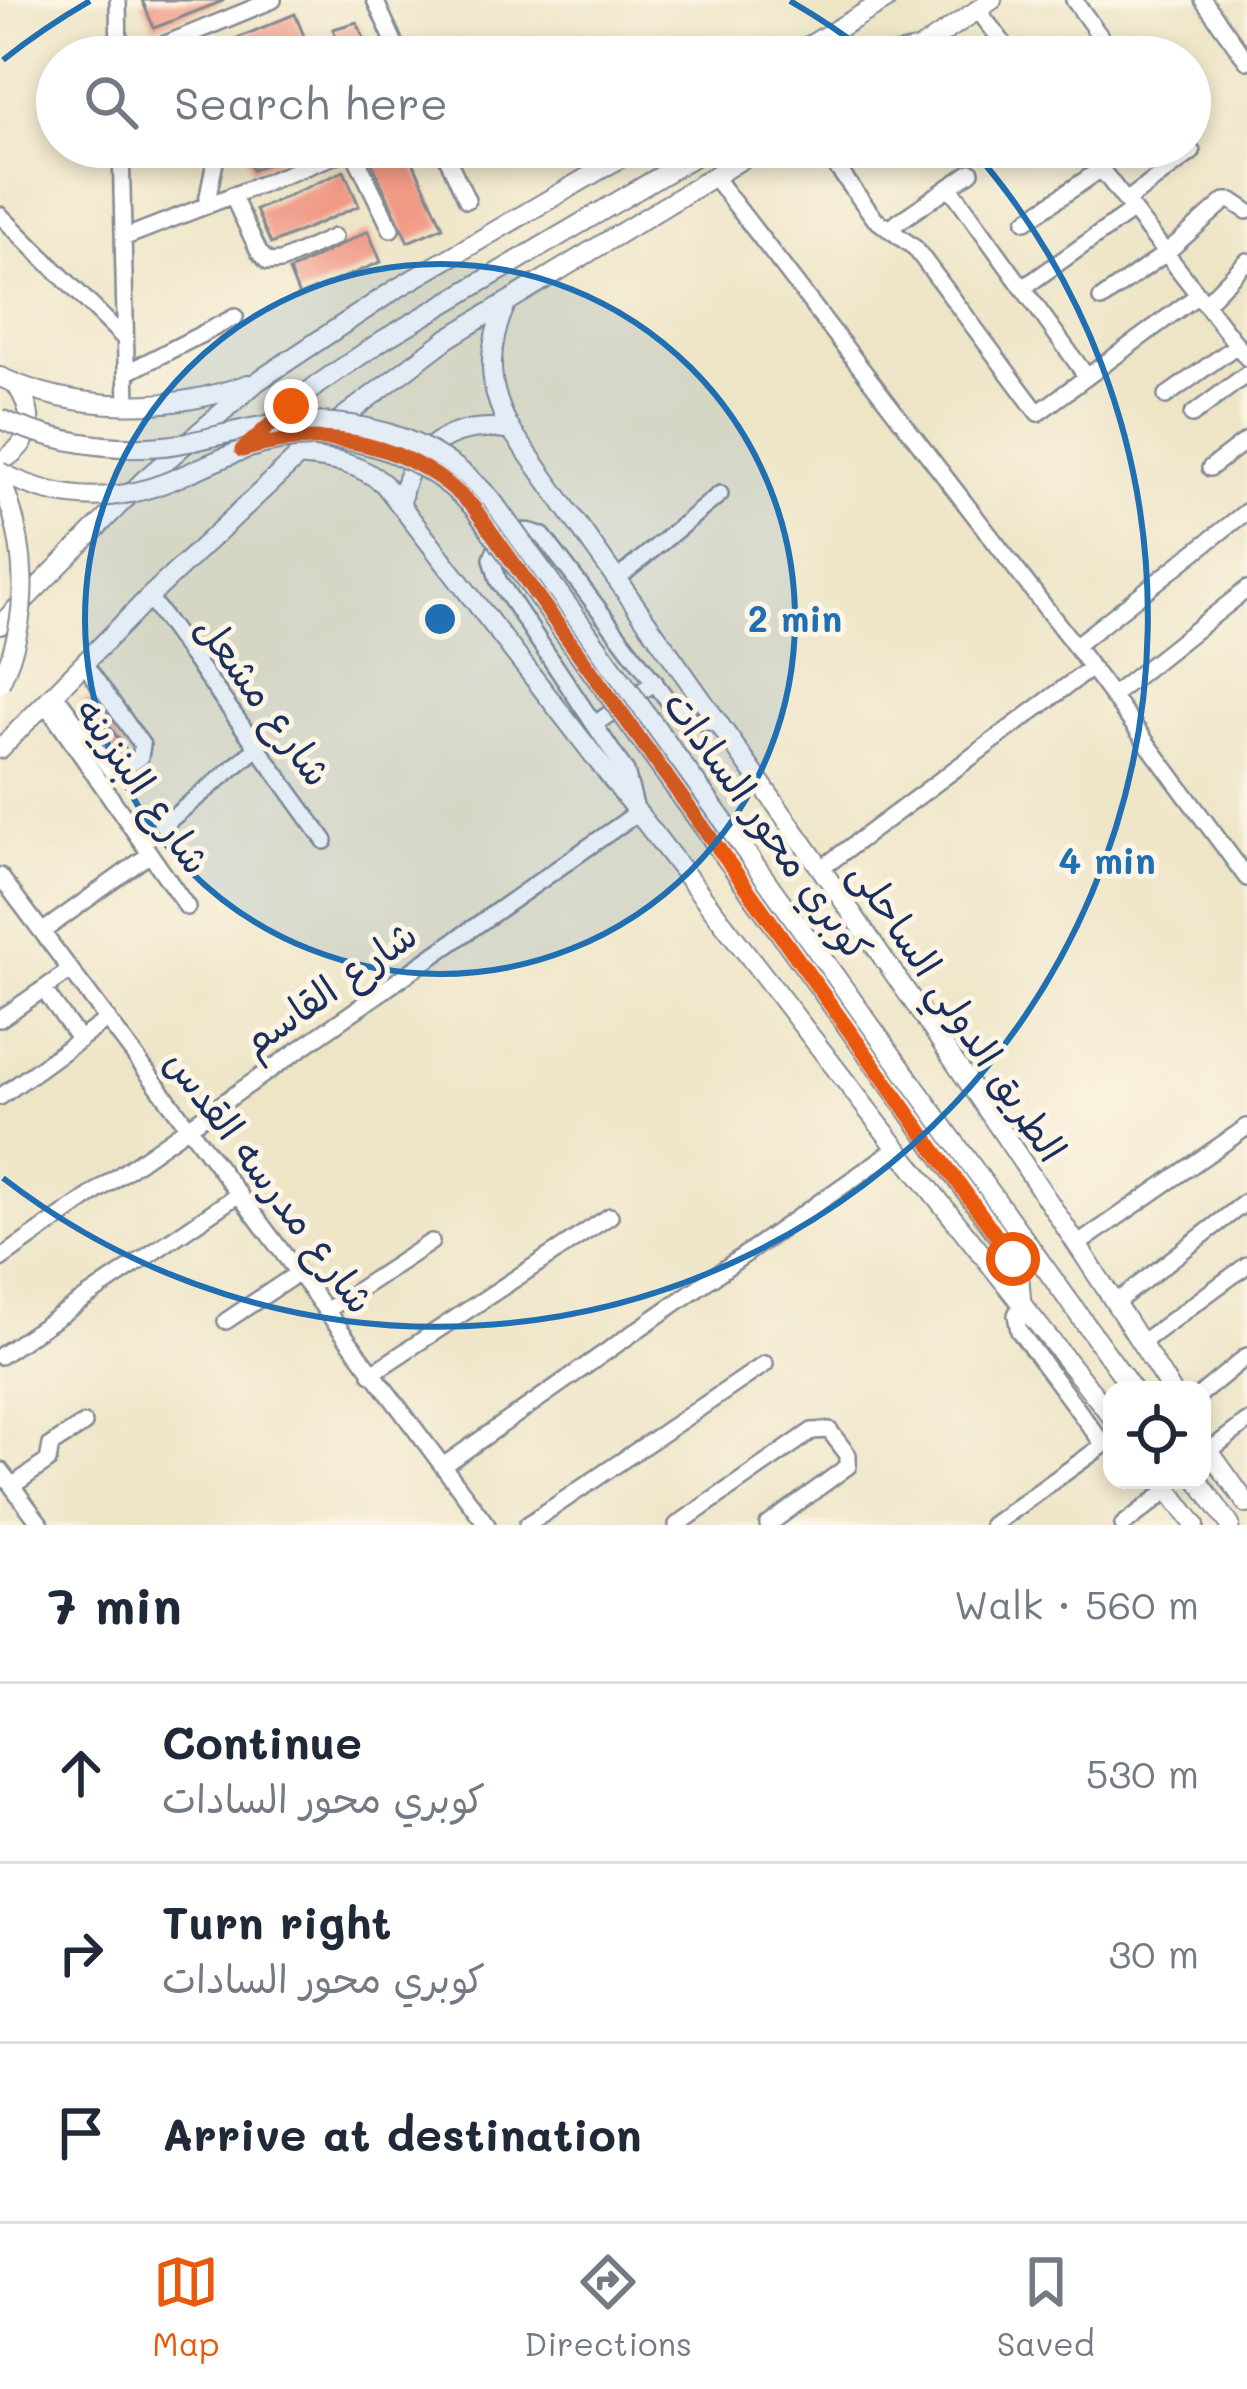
<!DOCTYPE html>
<html lang="en">
<head>
<meta charset="utf-8">
<style>
	body { margin:0; font-family:Mali,"Playpen Sans Arabic",sans-serif; background:#f2f2f3; color:#1f2937 }
	.controls { position:absolute; right:36px; bottom:36px; display:grid; overflow:hidden; border-radius:24px; box-shadow:0 6px 18px #0003 }
	.controls button { width:108px; height:108px; display:grid; place-items:center; padding:0; border:0; border-bottom:3px solid #e0e1e3; background:#fff; color:#1f2937; font:60px sans-serif }
	.stop { position:absolute; width:36px; height:36px; margin:-27px; border:9px solid #ea580c; border-radius:50%; background:#fff }
	.stop.end { background:#ea580c; border-color:#fff; box-shadow:0 3px 12px #0008 }
	.list { margin:0; padding:0; list-style:none }
	h2 { display:flex; justify-content:space-between; align-items:center; height:156px; margin:0; padding:0 48px; font-size:51px }
	h2 small { font-size:39px; font-weight:400; color:#747a83 }
	.list li { display:grid; grid-template-columns:78px 1fr auto; gap:36px; align-items:center; box-sizing:border-box; height:180px; padding:0 48px; border-top:3px solid #e0e1e3 }
	.list b { display:block; font-size:45px; white-space:nowrap }
	.list p { margin:0; font-size:39px; white-space:nowrap; color:#747a83 }
	.list em { font-size:39px; font-style:normal; color:#747a83 }
	.icon { flex:none; width:66px; height:66px; fill:none; stroke:currentColor; stroke-width:2; stroke-linecap:round; stroke-linejoin:round }
	.map { position:relative; flex:none; width:1247px; height:1525px; overflow:hidden }
	.search { position:absolute; background:#fff; box-shadow:0 6px 18px #0003; left:36px; right:36px; top:36px; height:132px; display:flex; align-items:center; gap:30px; box-sizing:border-box; padding:0 42px; border-radius:66px; color:#747a83; font-size:45px }
	.sheet { height:696px; background:#fff }
	nav { display:flex; justify-content:space-around; align-items:center; box-sizing:border-box; height:168px; border-top:3px solid #e0e1e3; background:#fff; font-size:33px; color:#747a83 }
	nav a { display:grid; justify-items:center; gap:6px }
	nav .on { color:#ea580c }
	.map>svg:first-child { display:block }
	.building { fill:#f09985 }
	.lines { fill:none; stroke-linecap:round; stroke-linejoin:round }
	.minor-casing { stroke:#848a92; stroke-width:20 }
	.major-casing { stroke:#848a92; stroke-width:22 }
	.minor { stroke:#fff; stroke-width:15 }
	.major { stroke:#fff; stroke-width:18 }
	.major-bridge-casing { stroke:#848a92; stroke-width:22; stroke-linecap:butt }
	.major-bridge { stroke:#fff; stroke-width:18 }
	.route { stroke:#ea580c; stroke-width:15 }
	.ring { fill:none; stroke:#1f6fb2; stroke-width:6 }
	.labels { text-anchor:middle; stroke-width:10; stroke-linejoin:round; paint-order:stroke }
	.street-label { font-size:39px; fill:#1b2f5e; stroke:#fcf5e5 }
	.centre { fill:#1f6fb2; stroke:#fcf5e5; stroke-width:6 }
	.ring-label { font-size:36px; text-anchor:middle; font-weight:bold; fill:#1f6fb2; stroke:#fcf5e5; stroke-width:10; stroke-linejoin:round; paint-order:stroke }
</style>
</head>
<body>
<div class="map">
<svg width="1247" height="1525" viewBox="0 0 1247 1525">
	<rect width="100%" height="100%" fill="#fcf5e5"/>
	<filter id="ink" filterUnits="userSpaceOnUse"><feTurbulence type="fractalNoise" baseFrequency=".00833" numOctaves="2"/><feDisplacementMap in="SourceGraphic" scale="24" xChannelSelector="R" yChannelSelector="G"/><feConvolveMatrix kernelMatrix="1 2 1 2 8 2 1 2 1" color-interpolation-filters="sRGB"/></filter>
	<filter id="wash" filterUnits="userSpaceOnUse"><feTurbulence type="fractalNoise" baseFrequency=".004" numOctaves="4" result="noise"/><feDisplacementMap in="SourceGraphic" scale="48" xChannelSelector="R" yChannelSelector="G"/><feGaussianBlur stdDeviation="2.7" result="paint"/><feColorMatrix in="noise" values="0 0 0 0 0 0 0 0 0 0 0 0 0 0 0 0 0 1.4 0 .05"/><feComposite in="paint" operator="in"/></filter>
	<g filter="url(#wash)">
		<rect width="100%" height="100%" fill="#eee5c7"/>
		<g id="blocks">
			<path class="building" d="M142 0H223V1L154 28Z
				M295 14 308 46 281 57H217L213 48Z
				M357 22 372 57H344L333 29Z
				M244 147H307L252 170Z
				M406 147 443 227 408 242 371 161Z
				M344 171 359 206 271 244 256 210Z
				M368 231 381 262 299 296 289 271Z
				M89 698 127 751 117 758 78 706Z"/>
		</g>
	</g>
	<g filter="url(#ink)">
		<use href="#blocks" fill-opacity="0" stroke="#848a92" stroke-width="3"/>
		<g class="lines">
			<g class="minor-casing">
				<path id="minor" d="M118 0 119 57
					M375 0 401 57
					M1074 0 1115 57
					M1203 0 1247 61
					M977 9 1014 57
					M185 36 194 57
					M134 57 273 0
					M121 147 127 404
					M442 147 467 200
					M822 147 875 219 915 248 1038 413 1198 295
					M1084 147 1247 358
					M352 149 391 229
					M957 150 961 147
					M714 177 1075 646 1247 878
					M950 187 1087 377
					M232 195 259 252 268 262 281 261 334 237
					M1126 201 1192 152
					M206 206 218 147
					M0 215 125 339
					M1026 221 1101 169
					M888 229 971 172
					M123 238 357 147
					M1023 288 1133 210
					M1101 299 1166 253 1225 201H1232L1247 211
					M1205 304 1247 261
					M126 373 235 317
					M1166 396 1237 345
					M1192 415 1247 374
					M1210 468 1247 440
					M616 580 720 494
					M149 597 325 841
					M1075 646 1247 511
					M54 693 111 770 120 771 140 757 142 745 84 663
					M1112 696 1247 589
					M45 703 187 907
					M595 724 655 682
					M143 842 257 748
					M822 868 1091 668
					M0 876 487 1525
					M42 932 150 854
					M43 989 80 1040
					M0 1019 71 970
					M0 1097 108 1019
					M1077 1245 1247 1127
					M0 1259 637 813 626 772 498 580 492 559C499 534 519 525 543 536L673 707 694 721 718 723
					M1022 1301 1016 1315 1019 1331 1104 1445
					M1115 1303 1247 1201
					M326 1311 431 1242
					M226 1321 298 1273
					M1141 1343 1247 1265
					M0 1356 239 1194
					M371 1374 610 1216
					M1202 1393 1247 1356
					M1209 1451 1247 1422
					M443 1466 897 1148
					M0 1470 41 1525
					M12 1486 48 1461 51 1445 84 1424
					M527 1525 765 1364
					M677 1525 812 1431 829 1430 848 1455V1466L768 1525
					M992 1525 1112 1439
					M1123 1525 1168 1490"/>
			</g>
			<g class="major-casing">
				<path id="major" d="M790 57 886 0
					M879 57 916 50
					M908 57 992 0
					M506 304C486 348 487 388 511 430 735 747 963 1062 1171 1390
					M0 377C76 412 169 413 248 384
					M329 428 448 338 762 147
					M263 430 317 385 383 340 710 147
					M297 456C332 460 356 461 384 484L897 1148 1112 1417
					M0 462C35 442 37 415 15 383
					M401 505C406 447 457 420 511 430
					M0 625 144 480 258 381 396 289 639 147
					M0 749 149 597 304 451
					M699 787 1133 1390
					M683 799 1006 1247 1019 1272 1021 1299
					M1202 1441 1247 1504
					M1161 1480 1195 1525
					M1198 1480 1230 1525"/>
			</g>
			<use href="#minor" class="minor"/>
			<use href="#major" class="major"/>
			<g class="major-bridge-casing">
				<path id="major-bridge" d="M0 419C52 441 107 451 163 446 197 443 229 431 263 426 349 412 431 434 491 499L699 787
					M0 472C39 492 81 502 125 494 168 487 205 463 246 449 328 422 414 446 474 508L683 799
					M0 478C28 545 32 616 0 683"/>
			</g>
			<use href="#major-bridge" class="major-bridge"/>
		</g>
	</g>
	<g class="lines" filter="url(#ink)">
		<path class="route" d="M291 406 242 450C328 425 412 443 474 508L1013 1259"/>
	</g>
	<circle cx="440" cy="619" r="355" fill="#1f6fb2" fill-opacity=".12"/>
	<g class="ring">
		<circle cx="440" cy="619" r="355"/>
		<path d="M3 60A710 710 0 0 1 90 1M790 1A710 710 0 0 1 872 56M972 149A710 710 0 0 1 3 1178"/>
	</g>
	<g class="labels">
		<g class="street-label">
			<text transform="translate(264 700) rotate(54)" y="14">شارع مشعل</text>
			<text transform="translate(143 786) rotate(55)" y="14">شارع البنزينه</text>
			<text transform="translate(768 826) rotate(54)" y="14">كوبري محور السادات</text>
			<text transform="translate(329 988) rotate(-35)" y="14">شارع القاسم</text>
			<text transform="translate(958 1011) rotate(56)" y="14">الطريق الدولي الساحلى</text>
			<text transform="translate(270 1181) rotate(53)" y="14">شارع مدرسه القدس</text>
		</g>
	</g>
	<circle cx="440" cy="619" r="18" class="centre"/>
	<g class="ring-label">
		<text x="795" y="632">2 min</text>
		<text x="1107" y="874">4 min</text>
	</g>
</svg>
<div class="controls">
<button><svg class="icon" aria-label="locate" viewBox="0 0 24 24"><circle cx="12" cy="12" r="6"/><path d="M12 2v4M12 18v4M2 12h4M18 12h4"/></svg></button>
</div>
<div class="stop" style="left:1013px;top:1259px"></div>
<div class="stop end" style="left:291px;top:406px"></div>
<div class="search"><svg class="icon" aria-label="search" viewBox="0 0 24 24"><circle cx="10" cy="10" r="6"/><path d="M15 15l6 6"/></svg>Search here</div>
</div>
<section class="sheet">
<h2>7 min<small>Walk · 560 m</small></h2>
<ul class="list">
<li><svg class="icon" aria-label="ahead" viewBox="0 0 24 24"><path d="M12 20V5M6 11l6-6 6 6"/></svg><div><b>Continue</b><p>كوبري محور السادات</p></div><em>530 m</em></li>
<li><svg class="icon" aria-label="right" viewBox="0 0 24 24"><path d="M7 20v-9h11M14 6l5 5-5 5"/></svg><div><b>Turn right</b><p>كوبري محور السادات</p></div><em>30 m</em></li>
<li><svg class="icon" aria-label="arrive" viewBox="0 0 24 24"><path d="M6 21V4h12l-3 4 3 4H6"/></svg><div><b>Arrive at destination</b></div></li>
</ul>
</section>
<nav>
<a class="on"><svg class="icon" aria-label="map" viewBox="0 0 24 24"><path d="M3 6l6-2 6 2 6-2v14l-6 2-6-2-6 2zM9 4v14M15 6v14"/></svg>Map</a>
<a><svg class="icon" aria-label="directions" viewBox="0 0 24 24"><path d="M12 3l9 9-9 9-9-9zM9 14v-3h6M13 9l2 2-2 2"/></svg>Directions</a>
<a><svg class="icon" aria-label="saved" viewBox="0 0 24 24"><path d="M7 4h10v16l-5-4-5 4z"/></svg>Saved</a>
</nav>
</body>
</html>
